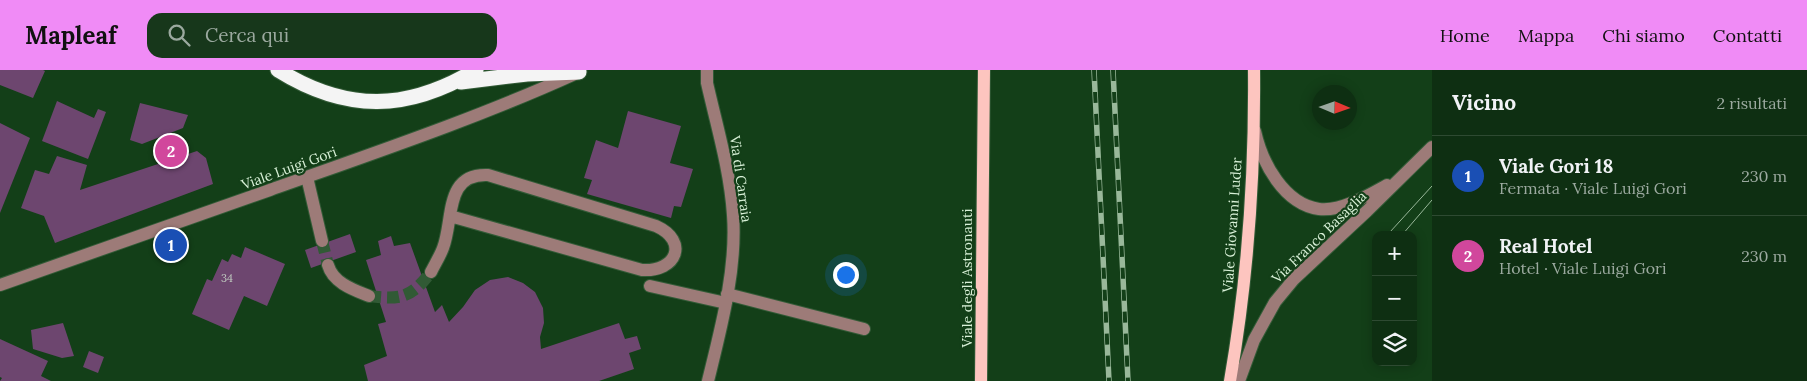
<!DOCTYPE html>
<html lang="it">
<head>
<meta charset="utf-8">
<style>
	body { margin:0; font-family:Lora,serif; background:#17371b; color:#f1f3f6 }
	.controls { position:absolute; right:15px; bottom:15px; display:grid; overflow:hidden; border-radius:10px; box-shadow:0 2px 12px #0003 }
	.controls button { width:45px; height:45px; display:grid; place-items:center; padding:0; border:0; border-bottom:1px solid #2e4a32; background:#0e2f12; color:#f1f3f6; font:25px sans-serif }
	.compass { position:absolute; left:1312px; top:15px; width:45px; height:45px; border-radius:50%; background:#0e2f12; box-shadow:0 2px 12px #0003; rotate:92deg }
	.you { position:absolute; left:845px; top:204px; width:18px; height:18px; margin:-12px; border:4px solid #fff; border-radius:50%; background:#1a73e8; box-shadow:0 0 0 8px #1a73e833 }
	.badge { display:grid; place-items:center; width:32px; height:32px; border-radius:50%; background:#f08bf6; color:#fff; font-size:16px; font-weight:700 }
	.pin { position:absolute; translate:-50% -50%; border:2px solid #fff; box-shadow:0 1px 5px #0006 }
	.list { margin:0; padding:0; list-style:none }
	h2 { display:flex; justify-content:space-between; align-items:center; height:65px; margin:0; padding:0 20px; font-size:21px }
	h2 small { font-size:16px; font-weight:400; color:#9ba99f }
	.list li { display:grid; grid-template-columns:32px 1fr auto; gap:15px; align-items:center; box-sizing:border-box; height:80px; padding:0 20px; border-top:1px solid #2e4a32 }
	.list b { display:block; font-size:19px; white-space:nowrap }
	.list p { margin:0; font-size:16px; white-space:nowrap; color:#9ba99f }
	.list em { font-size:16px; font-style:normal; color:#9ba99f }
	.icon { flex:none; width:28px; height:28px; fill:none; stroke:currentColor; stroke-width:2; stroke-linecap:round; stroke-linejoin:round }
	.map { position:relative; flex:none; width:1432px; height:311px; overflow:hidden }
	header { display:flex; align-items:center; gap:30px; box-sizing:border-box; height:70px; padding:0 25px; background:#f08bf6; color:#111 }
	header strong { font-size:24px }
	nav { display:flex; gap:28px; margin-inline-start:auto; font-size:18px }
	.search { width:350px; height:45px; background:#17371b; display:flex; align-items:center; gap:12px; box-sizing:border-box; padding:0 18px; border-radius:15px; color:#9ba99f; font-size:19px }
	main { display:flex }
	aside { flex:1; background:#0e2f12 }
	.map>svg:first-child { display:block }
	.building { fill:#6d466f }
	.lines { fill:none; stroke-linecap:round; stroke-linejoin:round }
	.minor-tunnel { stroke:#315a35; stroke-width:12; stroke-dasharray:12 6; stroke-linecap:butt }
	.minor-casing { stroke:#335b37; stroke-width:14 }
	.major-casing { stroke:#335b37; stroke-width:14 }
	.highway-casing { stroke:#335b37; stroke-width:17 }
	.minor { stroke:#9d7b78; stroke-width:12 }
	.major { stroke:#fdc5bf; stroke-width:12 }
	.highway { stroke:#f4f4f4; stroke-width:15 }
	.tram { stroke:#99b89a; stroke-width:1 }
	.rail-casing { stroke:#99b89a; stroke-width:5.5 }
	.rail { stroke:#133f18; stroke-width:4; stroke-dasharray:11; stroke-linecap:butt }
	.labels { text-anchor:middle; stroke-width:4.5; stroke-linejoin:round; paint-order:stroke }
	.number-label { font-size:11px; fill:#bdc6bd }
	.street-label { font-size:14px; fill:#d8f0d7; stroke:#133f18 }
</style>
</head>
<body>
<header>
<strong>Mapleaf</strong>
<div class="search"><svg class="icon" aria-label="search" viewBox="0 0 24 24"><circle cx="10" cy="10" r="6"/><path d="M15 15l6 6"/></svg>Cerca qui</div>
<nav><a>Home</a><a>Mappa</a><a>Chi siamo</a><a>Contatti</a></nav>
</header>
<main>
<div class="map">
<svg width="1432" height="311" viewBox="0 0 1432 311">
	<rect width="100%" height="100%" fill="#133f18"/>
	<path class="building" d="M0 0H43L45 1 33 28 0 15Z
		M57 31 94 48 98 39 106 42 88 89 42 71Z
		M140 33 188 45 183 58 142 74 130 70Z
		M628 41 681 56 670 93 693 99 681 137 674 136 671 148 587 124 592 110 584 108 596 70 618 78Z
		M0 53 30 68 0 143Z
		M197 81 206 88 213 114 55 173 44 146 21 138 35 100 49 104 57 86 87 95 80 120Z
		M350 164 356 182 311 198 305 180Z
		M391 166 394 176 410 173 435 242 442 235 449 252 463 237 475 220 490 210 508 207 523 213 535 222 543 238 544 253 540 267 541 279 619 253 625 269 637 266 641 279 629 283 634 299 599 311H368L364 295 387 286 378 254 386 252 366 190 381 185 378 171Z
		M245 177 285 194 267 236 244 226 229 260 192 244 207 209 212 211 222 189 228 192 232 184 241 188Z
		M63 253 74 286 62 288 33 279 31 260Z
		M0 269 48 291 41 306 51 311H0L2 308 0 307Z
		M89 281 104 287 98 303 83 297Z"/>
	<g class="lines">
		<path class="minor-tunnel" d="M322 171 328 195
			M369 226C401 230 411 228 431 202"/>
		<g class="minor-casing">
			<path id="minor" d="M707 0V13C717 57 730 100 733 145 737 199 721 258 708 311
				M1255 61C1262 93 1284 134 1319 139 1340 142 1369 125 1387 115
				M307 107 322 171
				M328 195C333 213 354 220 369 226
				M431 202C435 194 440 186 443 178 454 149 444 103 488 105L656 156C689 171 677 202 642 200L450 146
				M0 215C90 183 180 152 270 120 374 83 478 48 577 3
				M650 216 726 233
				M727 224 864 259
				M1239 311 1254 270 1275 232 1294 209 1367 141 1432 77"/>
		</g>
		<g class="major-casing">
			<path id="major" d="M981 311 984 0
				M1230 311C1248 208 1255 104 1254 0"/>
		</g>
		<g class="highway-casing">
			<path id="highway" d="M278 0C347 43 408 41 476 0
				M461 12 527 4 579 2"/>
		</g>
		<use href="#minor" class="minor"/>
		<use href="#major" class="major"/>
		<use href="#highway" class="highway"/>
		<path class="tram" d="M1390 162 1432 116
			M1402 165 1432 130"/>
		<g class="rail-casing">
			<path id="rail" d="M1094 0 1109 311
				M1113 0 1128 311"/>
		</g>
		<use href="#rail" class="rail"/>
	</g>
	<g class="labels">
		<g class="number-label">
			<text x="227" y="212">34</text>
		</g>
		<g class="street-label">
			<text transform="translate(289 98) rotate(-20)" y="5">Viale Luigi Gori</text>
			<text transform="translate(741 109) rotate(82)" y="5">Via di Carraia</text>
			<text transform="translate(1232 155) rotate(-86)" y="5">Viale Giovanni Luder</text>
			<text transform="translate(1319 167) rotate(-44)" y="5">Via Franco Basaglia</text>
			<text transform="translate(967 208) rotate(-90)" y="5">Viale degli Astronauti</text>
		</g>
	</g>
</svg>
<div class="controls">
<button>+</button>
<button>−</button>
<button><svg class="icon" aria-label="layers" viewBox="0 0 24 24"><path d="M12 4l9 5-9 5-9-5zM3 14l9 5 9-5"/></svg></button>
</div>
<svg class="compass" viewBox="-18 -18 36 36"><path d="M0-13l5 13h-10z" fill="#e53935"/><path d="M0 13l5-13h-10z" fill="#9ba99f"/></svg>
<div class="you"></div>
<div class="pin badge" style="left:171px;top:175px;background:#1a4fb4">1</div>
<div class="pin badge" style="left:171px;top:81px;background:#d1479c">2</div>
</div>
<aside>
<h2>Vicino<small>2 risultati</small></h2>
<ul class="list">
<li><span class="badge" style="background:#1a4fb4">1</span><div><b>Viale Gori 18</b><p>Fermata · Viale Luigi Gori</p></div><em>230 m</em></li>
<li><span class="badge" style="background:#d1479c">2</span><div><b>Real Hotel</b><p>Hotel · Viale Luigi Gori</p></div><em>230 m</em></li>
</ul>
</aside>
</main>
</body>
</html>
